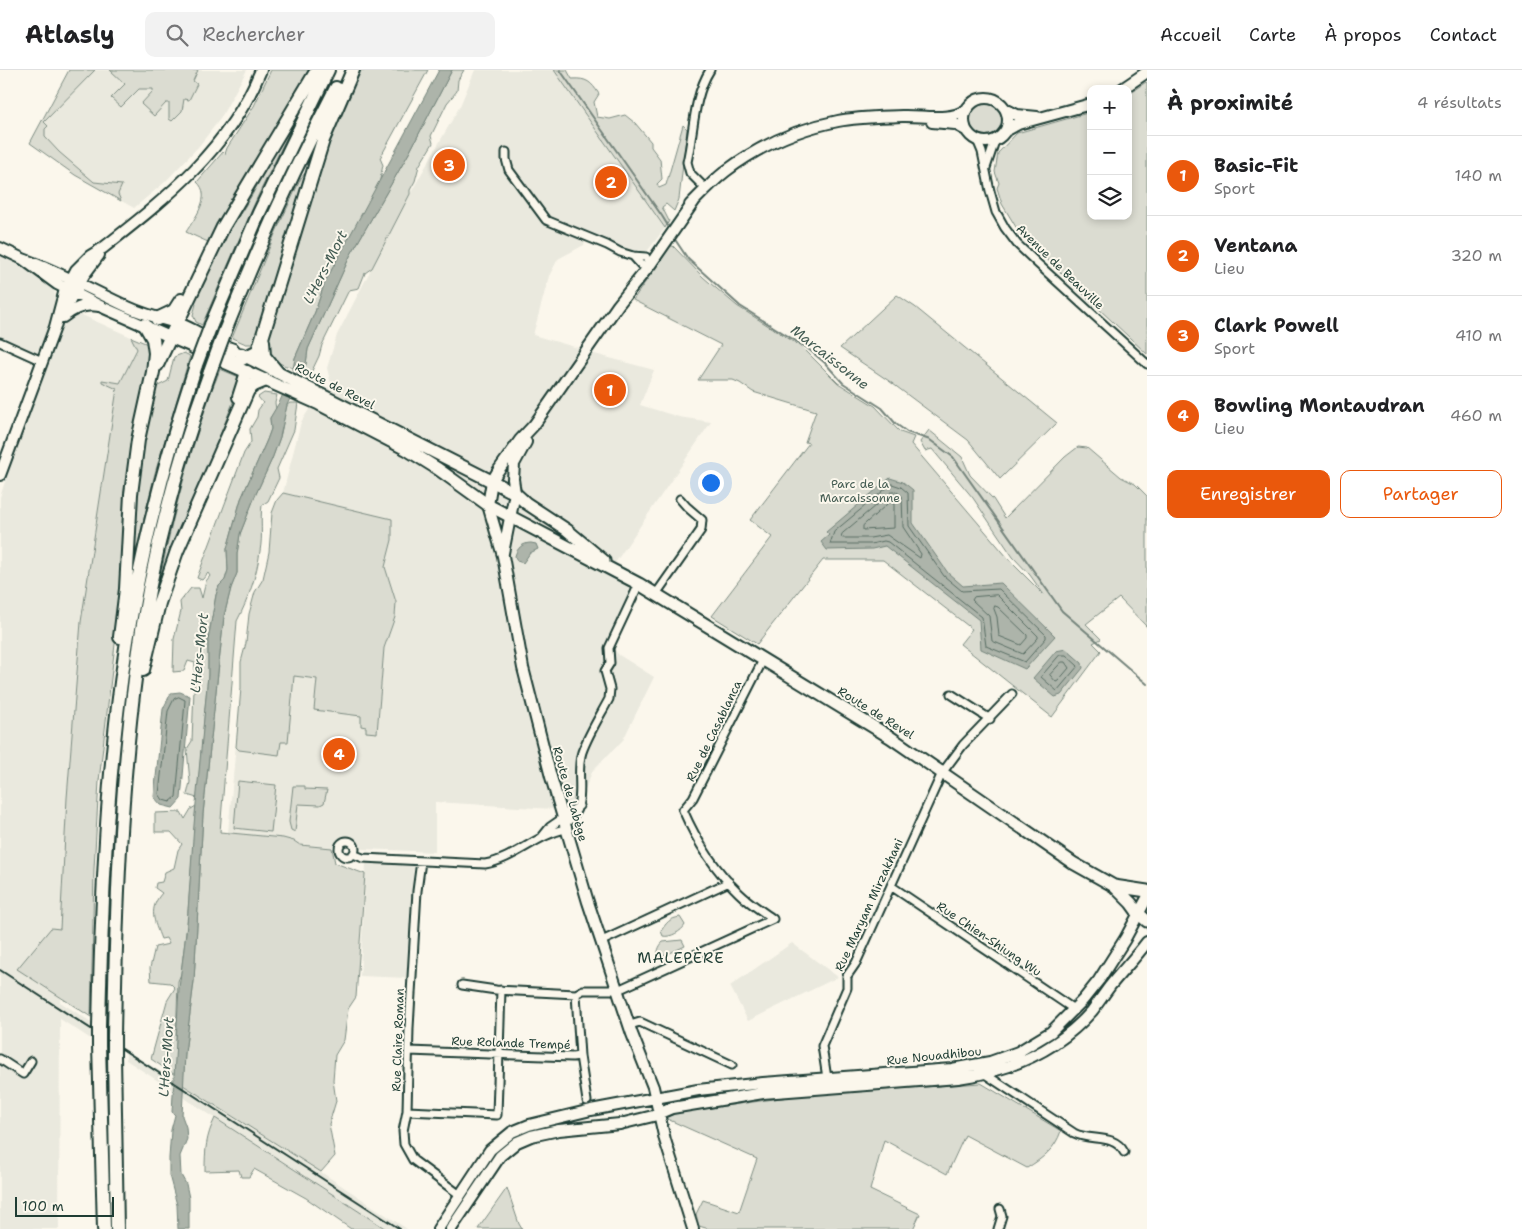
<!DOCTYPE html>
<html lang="fr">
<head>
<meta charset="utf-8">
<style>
	body { margin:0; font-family:"Shantell Sans",sans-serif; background:#f2f2f2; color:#202124 }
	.controls { position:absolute; right:15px; top:15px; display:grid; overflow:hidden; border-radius:10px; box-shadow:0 2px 8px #0003 }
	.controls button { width:45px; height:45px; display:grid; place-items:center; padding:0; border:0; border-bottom:1px solid #e0e0e0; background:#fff; color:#202124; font:25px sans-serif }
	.scale { position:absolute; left:15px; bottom:12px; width:99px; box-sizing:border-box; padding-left:5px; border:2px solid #1f3d34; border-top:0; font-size:14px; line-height:18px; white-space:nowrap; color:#1f3d34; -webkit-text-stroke:4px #fbf7ec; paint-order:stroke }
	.you { position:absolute; left:710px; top:412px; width:18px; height:18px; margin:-12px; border:4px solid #fff; border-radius:50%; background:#1a73e8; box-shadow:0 0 0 8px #1a73e833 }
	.badge { display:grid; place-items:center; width:32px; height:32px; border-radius:50%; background:#ea580c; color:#fff; font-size:16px; font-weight:700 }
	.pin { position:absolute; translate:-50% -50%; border:2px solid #fff; box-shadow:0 1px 5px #0006 }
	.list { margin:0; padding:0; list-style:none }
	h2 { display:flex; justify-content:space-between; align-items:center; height:65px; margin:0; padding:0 20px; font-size:21px }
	h2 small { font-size:16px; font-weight:400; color:#757577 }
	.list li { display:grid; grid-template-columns:32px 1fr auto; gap:15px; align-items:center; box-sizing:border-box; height:80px; padding:0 20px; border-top:1px solid #e0e0e0 }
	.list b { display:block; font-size:19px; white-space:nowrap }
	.list p { margin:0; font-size:16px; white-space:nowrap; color:#757577 }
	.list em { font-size:16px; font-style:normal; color:#757577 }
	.actions { display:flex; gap:10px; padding:15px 20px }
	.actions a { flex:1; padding:11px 0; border:1px solid #ea580c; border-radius:10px; text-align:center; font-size:18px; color:#ea580c }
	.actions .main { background:#ea580c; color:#fff }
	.icon { flex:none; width:28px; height:28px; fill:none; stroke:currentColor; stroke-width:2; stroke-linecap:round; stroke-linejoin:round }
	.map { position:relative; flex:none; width:1147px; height:1159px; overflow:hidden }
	header { display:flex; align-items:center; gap:30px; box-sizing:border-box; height:70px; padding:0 25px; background:#fff; border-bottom:1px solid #e0e0e0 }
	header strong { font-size:24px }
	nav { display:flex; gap:28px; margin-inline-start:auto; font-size:18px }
	.search { width:350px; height:45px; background:#f2f2f2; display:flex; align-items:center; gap:12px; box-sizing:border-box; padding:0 18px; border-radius:10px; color:#757577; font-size:19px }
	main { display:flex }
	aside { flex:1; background:#fff }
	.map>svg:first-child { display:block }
	.built { fill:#eae9de }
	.green { fill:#dbdcd1; stroke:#7d8c82 }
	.water { fill:#adb4aa; stroke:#74847b }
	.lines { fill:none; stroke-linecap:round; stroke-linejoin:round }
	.shore { stroke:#586d63; stroke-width:1 }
	.stream { stroke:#74847b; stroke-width:2 }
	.street-casing { stroke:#1f3d34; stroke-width:11 }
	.secondary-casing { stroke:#1f3d34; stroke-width:14 }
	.primary-casing { stroke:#1f3d34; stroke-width:15 }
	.highway-casing { stroke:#1f3d34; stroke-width:16 }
	.street { stroke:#fbf7ec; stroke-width:7 }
	.secondary { stroke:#fbf7ec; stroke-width:10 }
	.primary { stroke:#fbf7ec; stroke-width:11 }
	.highway { stroke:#fbf7ec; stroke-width:12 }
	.rail { stroke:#1f3d34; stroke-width:2 }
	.highway-bridge-casing { stroke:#1f3d34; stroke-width:16; stroke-linecap:butt }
	.highway-bridge { stroke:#fbf7ec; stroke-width:12 }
	.labels { text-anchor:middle; stroke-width:4; stroke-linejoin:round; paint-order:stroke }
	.street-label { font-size:12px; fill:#1f3d34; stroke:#fbf7ec }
	.park-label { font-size:12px; fill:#455d53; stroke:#fbf7ec }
	.water-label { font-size:14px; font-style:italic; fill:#425b52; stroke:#fbf7ec }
	.quarter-label { font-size:15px; letter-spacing:1px; fill:#1f3d34; stroke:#fbf7ec }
</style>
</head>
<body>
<header>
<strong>Atlasly</strong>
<div class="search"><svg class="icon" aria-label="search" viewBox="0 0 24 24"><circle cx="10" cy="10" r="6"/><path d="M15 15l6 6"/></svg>Rechercher</div>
<nav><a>Accueil</a><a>Carte</a><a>À propos</a><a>Contact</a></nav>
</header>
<main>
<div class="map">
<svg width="1147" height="1159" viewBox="0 0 1147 1159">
	<rect width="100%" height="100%" fill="#fbf7ec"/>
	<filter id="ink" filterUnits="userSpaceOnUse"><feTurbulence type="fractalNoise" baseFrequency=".02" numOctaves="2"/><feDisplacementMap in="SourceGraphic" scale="10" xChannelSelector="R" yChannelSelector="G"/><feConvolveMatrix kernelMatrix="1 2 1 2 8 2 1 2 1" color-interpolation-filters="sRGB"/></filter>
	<g filter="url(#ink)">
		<path class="built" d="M69 0H247L220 49 199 76 165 112 134 138 75 105 30 73Z
			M475 0H554L665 158 645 184 622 178 607 170 589 163 584 175 558 189 549 206 533 265 578 278 591 283 654 300 640 335 679 347 711 352 615 493 622 499 645 513 613 578 619 585 654 607 623 670 593 700 584 721 583 732 553 739 435 732V782L363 779 354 769 345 768 339 771 332 778 300 775 294 771 283 768 228 763 241 618 292 629 294 606 317 609 367 637 366 657 377 663 384 578 395 547 396 532 385 497 392 470V449L283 423 301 352 310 338 331 314 327 298 337 265 410 124 460 36Z
			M0 185 52 214 55 224V233L131 267 137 278 120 313 102 310 117 319 81 552 60 859V932L91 952V969L60 949 59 1159H0V427L17 375 49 289 36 285 0 268Z
			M366 792 414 794 408 908 360 906Z
			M792 873 838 907 748 951 730 916Z
			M126 980 321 1102 407 1159H386L126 990Z"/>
		<path class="green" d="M69 0H95L44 52 48 56 45 59V67L59 82 94 112 122 115 118 124 121 131 75 105 30 73Z
			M110 0H198L193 11 197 14 189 30 184 29 182 41 172 51 169 49V33H166L154 46 141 34 153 21V19H139L121 37 111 28 125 14Z
			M271 0H314L208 172 186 162C194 149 213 126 197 112L223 82 225 84 227 78 254 36Z
			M358 0H428L380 88 383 95 379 114 325 212 315 242 295 288 294 298C281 295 275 292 267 281L268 269 322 88Z
			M452 0H464L458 10 457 21 447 33 431 66 433 73 419 96 415 111 410 120V124L372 198 365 203 359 218 349 220 322 275 319 286 309 307 301 303 306 294 308 279 350 186 409 83Z
			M554 0H567L572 9C587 8 591 12 599 24L594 32 597 47 610 49 625 45 635 53 651 72V77L660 89 662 109 657 114 659 118 666 115 683 55 687 59 679 129 674 141 666 134 662 137 669 151 665 158Z
			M1146 12 1147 13V284L1065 207 1019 162 1002 134 997 118 999 113 995 102 998 83 1017 63 1091 42V146H1128V24Z
			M970 50a16 16 0 1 1 32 0a16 16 0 1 1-32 0Z
			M291 53 293 54 257 128 202 255 196 252 193 245 196 234 192 233 217 181 252 125Z
			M305 103 307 107 297 130 256 269 253 274H246L232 268 275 164 301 108Z
			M670 176H673L703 207 737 236 802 277 838 313 875 336 900 362 914 367 911 374 1013 494 1044 525 1030 505 1013 487 973 428 932 379 925 381 920 372 929 360 962 387 970 405 993 429 1005 448 1065 387 1078 377 1087 378 1121 407 1135 414 1147 426V557L1119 528 1086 554 1101 569 1093 573 1101 581 1052 647 960 574 972 559 883 490H823L757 574 712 546 772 467 750 450 809 373 805 372 816 341 753 322 740 313 733 310H698L721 275 633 230Z
			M897 225 915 237 1057 353 1000 409 968 370 889 311 840 278Z
			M131 267 150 275 99 711 94 799 91 947 17 899 51 858 60 859 67 728 81 552 117 319 102 312V310L120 313 137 279Z
			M184 283 190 286 155 403 136 481 132 476 138 397 154 318 168 311 174 287Z
			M220 299 239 307 241 312 157 525C169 458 187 392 209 328 212 318 217 309 220 299Z
			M264 323 277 325 275 333 276 339 270 348 271 359 267 370 241 429 227 479 228 500 225 510 219 516 216 525 208 570V605L197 728 187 725 190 712 187 679 192 671 195 593 188 591 184 601 173 602 174 569 181 541 180 532 191 518H199L202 528 206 511 210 506 208 503 202 510 197 508 244 383 251 372 250 359 257 347 258 340 263 333 258 327Z
			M290 333H298L294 360 277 399 279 408 268 431 262 435C260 450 263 465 260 481 257 505 248 530 237 551L220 762 283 768 294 771 300 775 332 778 335 793 365 804 356 927 348 939 344 970 335 985 333 1010 336 1031 329 1054 335 1086 321 1102 183 1015 185 983 194 911 203 744 224 546 231 518 237 503V484L240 464 255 426 272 389 280 367 287 335Z
			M283 423 392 449V470L385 497 396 532 395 547 384 578 377 663 366 662V657L361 656V646L314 640 317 609 294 606 288 672H281L279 685 239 680 236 677 241 618V592L246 573 249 544 255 522 263 509 269 482 272 443 277 430Z
			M238 711 276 715 271 762 234 758Z
			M293 716H305V719L327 720 324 733 320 735 298 734 295 762 291 760 289 752Z
			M196 736 187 855 181 904 178 911 175 1005 151 989 167 931 175 918 170 913 151 911 150 898 155 877 169 874 166 868 161 869C154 851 148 839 162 823L155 818 156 813 162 812 165 802 174 798 178 780 182 774 171 762H155V743L181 742 185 749 191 739Z
			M680 847 685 855C682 861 670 868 663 866L661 861C667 852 669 849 680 847Z
			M682 870 685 876 659 888C656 883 659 876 663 872Z
			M981 1013 1061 1061C1055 1079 1043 1088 1027 1098L965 1065 947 1104 884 1070 870 1120 920 1144 913 1159H709L699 1156 696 1144 703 1130 739 1142 757 1089 665 1048 676 1043 795 1026Z
			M215 1048 386 1159H351L306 1128 254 1099 249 1107H241L239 1100 205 1101C205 1079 206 1067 215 1048Z
			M507 1118 519 1154 522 1159H478Z"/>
		<path class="water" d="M439 0H452L409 83 350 186 308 279 306 294 287 335 280 367 272 389 255 426 240 464 237 484V503L231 518 224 546 203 744 194 911 185 983 182 1046 186 1057 187 1069 180 1086 181 1105 186 1114 189 1128V1159H178L177 1135 169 1105V1088L171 1060 175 1045 172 1042 179 918 187 855 194 755 208 605V570L216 525 219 516 225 510 228 500 227 479 241 429 267 370 271 359 270 348 280 331 293 300 295 288 315 242 325 212Z
			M890 408 903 412 913 420V453L948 503 963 516 1001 513 1055 566 1025 599 981 579 979 550 885 476 872 479 827 480 821 472 829 465 826 462Z
			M531 473 536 474 538 479 530 483 523 493 517 491 515 486C517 478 523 473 531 473Z
			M1066 579 1082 593 1083 598 1061 625 1055 627 1033 608 1056 581Z
			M180 622 190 626 181 729 173 738 161 735 154 727 163 639 171 623Z"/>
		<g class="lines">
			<path class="shore" d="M892 414 901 417 908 423 909 456 944 506 962 521 999 519 1046 565V568L1025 592 986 576 982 547 888 472 884 471 871 474H830L834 462Z
				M892 422H897L902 426 903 457 921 484 920 488 887 465 870 468H843L841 467 842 464Z
				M890 432 894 434V458L863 460V456Z
				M997 525 1038 566V568L1023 584 992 571 989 546 972 530 974 527Z
				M995 536 998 537 1027 565V568L1021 575 999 566 997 547 994 539Z
				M1060 585H1066L1078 596 1057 621 1041 607Z
				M1062 592H1065L1069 598 1058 611 1056 612 1050 605Z
				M179 627 185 630 184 643 176 727 170 732 163 730 159 724 168 641 174 629Z"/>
			<path class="stream" d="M560 0 662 146 670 159
				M674 168 688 189 740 236 807 278 825 293 843 313 882 338 896 354 907 362 930 370 953 387 1062 541 1147 614"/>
			<g class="street-casing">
				<path id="street" d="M977 70 982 82 990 121 996 142 1005 158 1017 174 1038 194 1147 294
					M506 82V89L509 100 546 150 607 175 620 182 633 186 646 187 650 195H641L633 186
					M986 98 994 74 997 70
					M706 119 690 103 687 92C694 62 693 27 710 0
					M0 272 42 291
					M656 524 701 460 702 450 687 437 680 429
					M951 624 990 649
					M562 744 570 742 579 736
					M565 754C590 736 574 707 582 682 589 663 600 646 609 629L610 619 605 601 610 593 609 578 639 514
					M542 767 550 757 563 748
					M339 779a8 8 0 1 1 16 0a8 8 0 1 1-16 0Z
					M353 784 363 788 485 794C515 789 537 764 566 759
					M421 791 417 821 409 958 407 1041 403 1061 404 1074 413 1090 460 1125
					M891 816 1072 938 1074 941
					M602 871 729 812
					M462 915 496 920 576 924 583 920H618L773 849C762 841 749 833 739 823 715 800 696 770 683 740L693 728 763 590
					M630 955 640 952 732 995
					M409 981 572 987 580 986 576 924
					M580 986 587 1031
					M0 989 23 1004 31 991
					M985 1004 1074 1063C1091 1072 1114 1063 1124 1082
					M827 1008 822 976 847 918V906L856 893 942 703 963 675 1012 624
					M407 1041 497 1045 501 920
					M998 1159 1002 1146 1000 1139"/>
			</g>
			<g class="secondary-casing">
				<path id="secondary" d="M1122 19 1147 2
					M964 50a22 22 0 1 1 44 0a22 22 0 1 1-44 0Z
					M1007 40 1017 45 1037 47
					M932 52 955 54 966 60
					M1007 60 1018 54 1091 34
					M690 135C702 123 713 111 726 101 759 76 797 59 838 51 859 47 881 47 902 46 922 45 949 52 966 40
					M0 178 23 189 57 214 102 237 170 267
					M23 189C60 202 93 221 128 237 145 245 162 249 180 254 187 256 194 261 201 264
					M61 247 84 205 99 185
					M63 247C73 239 85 233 98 236
					M0 405 55 257 64 223 76 200 90 186 103 178C168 127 229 79 261 0
					M503 483 515 423 513 409 514 394 526 372
					M438 1159 490 1080 512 1062 529 1055 591 1040 698 1020 763 1013 952 999 990 992 1018 982 1051 962 1083 930 1099 910 1125 869 1147 828
					M451 1159 500 1086 517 1072 531 1066 559 1060 620 1054 653 1046 672 1038 763 1023 958 1008C1009 1001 1057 981 1092 941 1098 933 1104 924 1110 916 1122 901 1135 888 1147 872
					M693 1159 665 1070 653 1017 632 964 588 832 551 707 523 598 503 486 488 435 492 411 498 401 520 370 534 355 618 235 650 195 695 130"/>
			</g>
			<g class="primary-casing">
				<path id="primary" d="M170 267 201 280
					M241 284 515 423 526 433 567 460 604 491
					M224 292 319 334 406 379 438 399 488 435 639 514 890 667 1073 793 1114 816 1147 821
					M1114 816 1131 833 1139 844 1147 851"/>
			</g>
			<g class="highway-casing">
				<path id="highway" d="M157 249 174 241 181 230
					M211 255 259 143 328 0
					M225 261C258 178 295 97 336 18
					M170 267 189 264 233 280
					M263 271 264 286 277 302
					M193 277 236 292 258 281 323 70 353 0
					M157 295 223 157 317 0
					M239 327 247 302
					M120 567 126 519 131 424 138 370 153 302 155 283 153 269 145 255
					M143 600 159 533 177 481 248 320 254 315 266 310
					M99 957C102 813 108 667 135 525 150 447 171 371 196 295
					M114 966C116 845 120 722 136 601 149 499 175 398 210 302
					M99 975 104 1159
					M114 985 117 1159"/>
			</g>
			<use href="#street" class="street"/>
			<use href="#secondary" class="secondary"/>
			<use href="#primary" class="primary"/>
			<use href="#highway" class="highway"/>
			<path class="rail" d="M0 900 400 1159"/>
			<g class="highway-bridge-casing">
				<path id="highway-bridge" d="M196 295 211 255
					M210 302 225 261
					M99 957V975
					M114 966V985"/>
			</g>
			<use href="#highway-bridge" class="highway-bridge"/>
		</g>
	</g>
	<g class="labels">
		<g class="street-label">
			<text transform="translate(1060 197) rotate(44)" y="4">Avenue de Beauville</text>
			<text transform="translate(335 316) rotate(27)" y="4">Route de Revel</text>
			<text transform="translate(876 643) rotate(32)" y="4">Route de Revel</text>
			<text transform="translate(714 661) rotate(-64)" y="4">Rue de Casablanca</text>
			<text transform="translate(570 724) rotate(74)" y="4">Route de Labège</text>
			<text transform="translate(869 835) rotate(-65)" y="4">Rue Maryam Mirzakhani</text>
			<text transform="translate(989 869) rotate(34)" y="4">Rue Chien-Shiung Wu</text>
			<text transform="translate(398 970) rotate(-88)" y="4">Rue Claire Roman</text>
			<text transform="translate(511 973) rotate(2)" y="4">Rue Rolande Trempé</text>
			<text transform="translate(934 986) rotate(-6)" y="4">Rue Nouadhibou</text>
		</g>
		<g class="park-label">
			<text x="860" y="418">Parc de la<tspan x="860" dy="14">Marcaissonne</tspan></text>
		</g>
		<g class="water-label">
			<text transform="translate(325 197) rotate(-63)" y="5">L'Hers-Mort</text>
			<text transform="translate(830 287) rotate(38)" y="5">Marcaissonne</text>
			<text transform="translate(199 583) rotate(-84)" y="5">L'Hers-Mort</text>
			<text transform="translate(166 987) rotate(-86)" y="5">L'Hers-Mort</text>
		</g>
		<g class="quarter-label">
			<text x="681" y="893">MALEPÈRE</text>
		</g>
	</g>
</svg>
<div class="controls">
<button>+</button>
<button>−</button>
<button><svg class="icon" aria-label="layers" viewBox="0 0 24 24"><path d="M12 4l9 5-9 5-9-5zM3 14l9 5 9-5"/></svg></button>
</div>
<div class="scale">100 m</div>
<div class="you"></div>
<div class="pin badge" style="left:610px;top:320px">1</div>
<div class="pin badge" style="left:611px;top:112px">2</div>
<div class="pin badge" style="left:449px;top:95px">3</div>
<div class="pin badge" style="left:339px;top:684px">4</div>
</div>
<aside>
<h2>À proximité<small>4 résultats</small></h2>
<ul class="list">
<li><span class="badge">1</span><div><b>Basic-Fit</b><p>Sport</p></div><em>140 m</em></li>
<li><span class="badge">2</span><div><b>Ventana</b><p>Lieu</p></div><em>320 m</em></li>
<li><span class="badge">3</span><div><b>Clark Powell</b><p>Sport</p></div><em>410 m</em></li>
<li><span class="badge">4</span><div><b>Bowling Montaudran</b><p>Lieu</p></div><em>460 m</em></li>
</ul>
<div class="actions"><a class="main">Enregistrer</a><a>Partager</a></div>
</aside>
</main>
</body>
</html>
